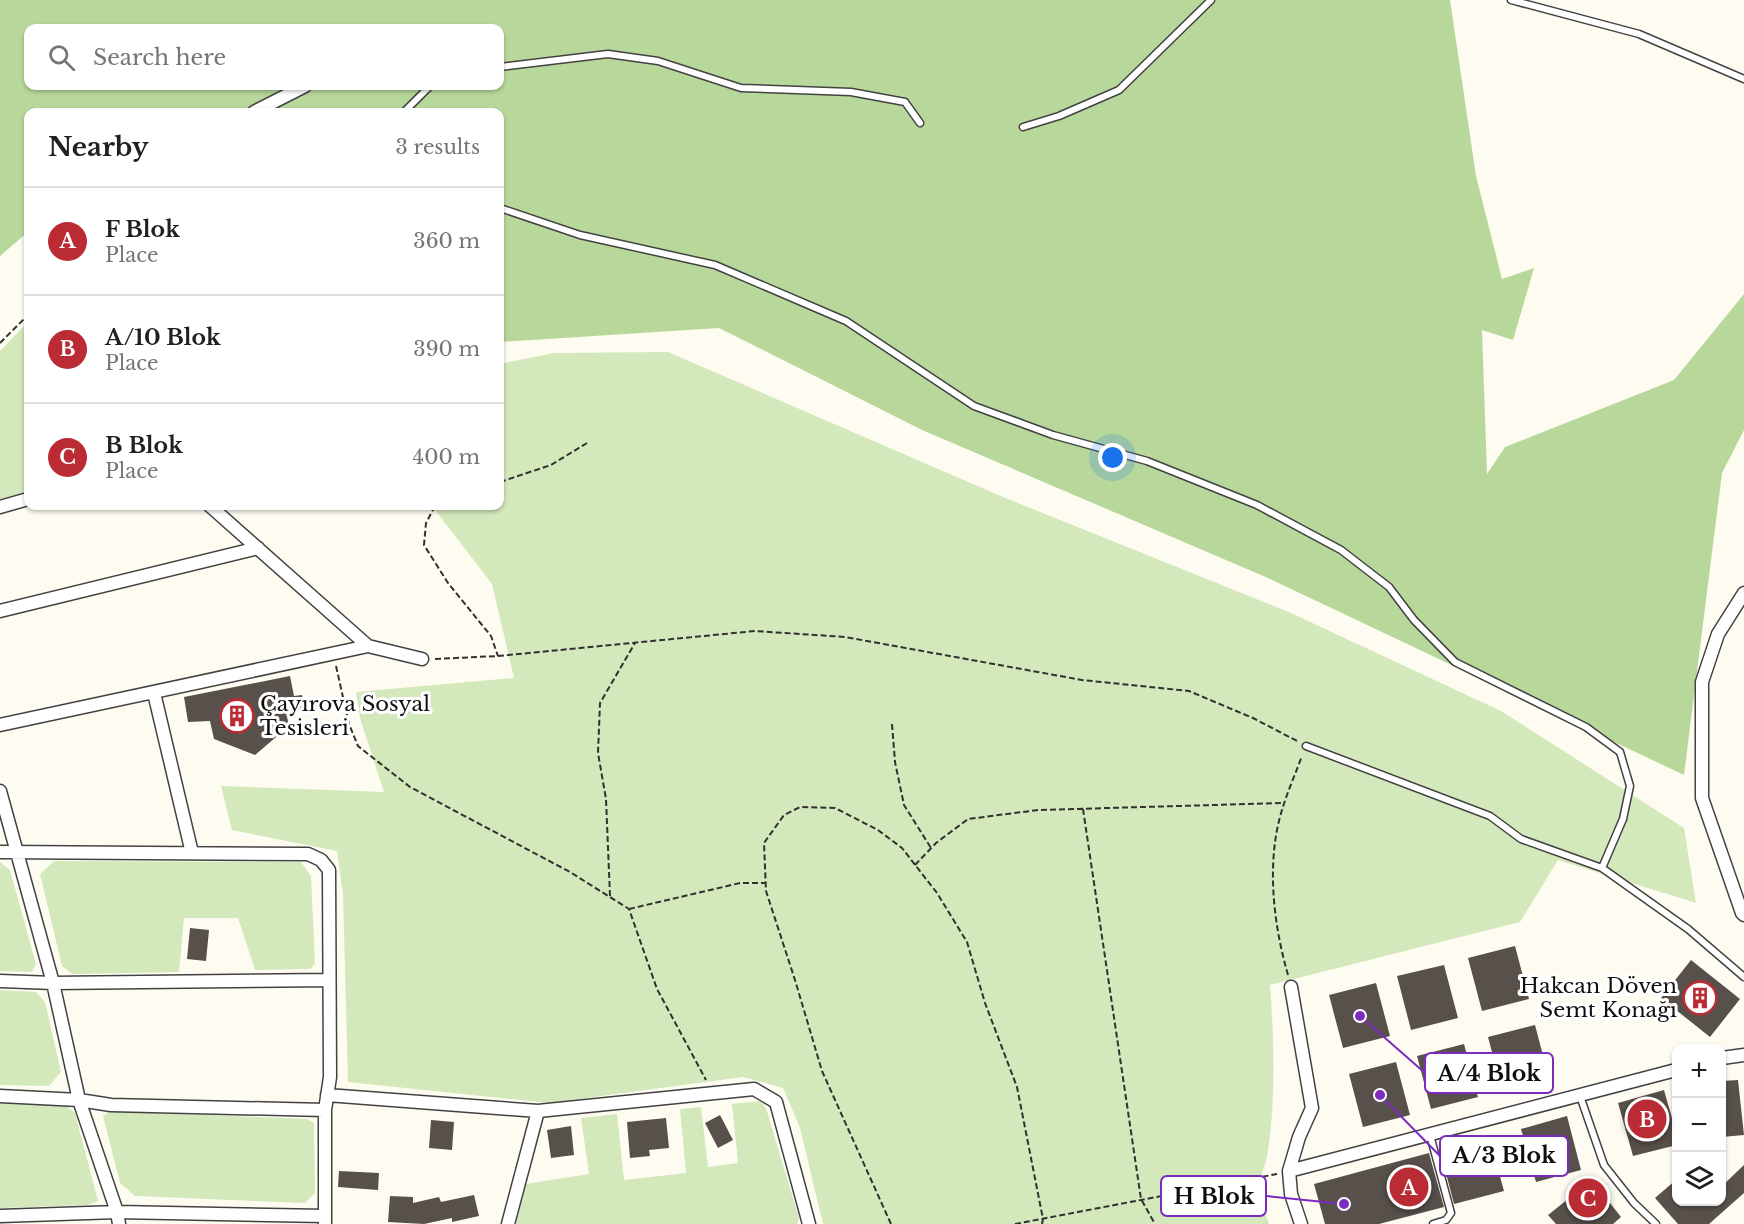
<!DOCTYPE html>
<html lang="en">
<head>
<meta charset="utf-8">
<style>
	body { margin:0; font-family:"Libre Baskerville",serif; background:#f6f6f6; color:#202124 }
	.controls { position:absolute; right:18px; bottom:18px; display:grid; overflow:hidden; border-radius:12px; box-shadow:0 2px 4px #0004 }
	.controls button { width:54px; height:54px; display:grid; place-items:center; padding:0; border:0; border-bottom:2px solid #e0e0e0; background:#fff; color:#202124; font:30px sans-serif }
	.you { position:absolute; left:1113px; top:458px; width:21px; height:21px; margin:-15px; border:4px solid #fff; border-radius:50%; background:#1a73e8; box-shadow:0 0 0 9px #1a73e833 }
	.badge { display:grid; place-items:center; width:39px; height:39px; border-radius:50%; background:#ba2b34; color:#fff; font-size:20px; font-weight:700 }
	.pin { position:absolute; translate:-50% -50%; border:3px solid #fff; box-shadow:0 2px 6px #0006 }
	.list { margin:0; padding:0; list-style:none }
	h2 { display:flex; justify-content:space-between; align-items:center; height:78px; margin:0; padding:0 24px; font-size:26px }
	h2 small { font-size:20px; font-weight:400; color:#757577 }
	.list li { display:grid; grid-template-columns:39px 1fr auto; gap:18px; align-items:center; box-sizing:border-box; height:108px; padding:0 24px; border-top:2px solid #e0e0e0 }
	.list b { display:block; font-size:22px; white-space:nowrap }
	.list p { margin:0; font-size:20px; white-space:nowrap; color:#757577 }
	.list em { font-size:20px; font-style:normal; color:#757577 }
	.icon { flex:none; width:33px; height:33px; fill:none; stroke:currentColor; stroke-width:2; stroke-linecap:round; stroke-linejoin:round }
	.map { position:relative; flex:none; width:1744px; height:1224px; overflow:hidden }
	.search { position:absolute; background:#fff; box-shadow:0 2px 4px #0004; left:24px; top:24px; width:480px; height:66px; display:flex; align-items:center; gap:15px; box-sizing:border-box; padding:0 21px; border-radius:12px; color:#757577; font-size:22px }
	.panel { position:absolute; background:#fff; box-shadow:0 2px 4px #0004; left:24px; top:108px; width:480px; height:402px; border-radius:12px }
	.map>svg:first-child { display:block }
	.green { fill:#d3e8bb }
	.forest { fill:#b8d89b; fill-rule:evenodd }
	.building { fill:#57504b }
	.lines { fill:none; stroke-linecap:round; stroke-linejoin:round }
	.service-casing { stroke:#424242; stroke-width:9 }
	.minor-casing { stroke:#424242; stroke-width:15 }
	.path { stroke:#313131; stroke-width:2; stroke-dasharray:6 3; stroke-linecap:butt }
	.service { stroke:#fff; stroke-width:6 }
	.minor { stroke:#fff; stroke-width:12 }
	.labels { text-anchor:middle; stroke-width:6; stroke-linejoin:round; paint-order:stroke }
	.poi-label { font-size:21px; fill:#0f0f0f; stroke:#fff; text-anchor:start }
	.leader { fill:none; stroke:#7b2cbf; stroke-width:2 }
	.callout-dot { fill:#7b2cbf; stroke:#fff; stroke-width:2 }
	.callout { fill:#fff; stroke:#7b2cbf; stroke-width:2 }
	.callout-label { font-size:22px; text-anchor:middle; font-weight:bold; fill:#0f0f0f }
</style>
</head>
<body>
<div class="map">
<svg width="1744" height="1224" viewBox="0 0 1744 1224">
	<rect width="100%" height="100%" fill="#fefcf1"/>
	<path class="green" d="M28 322V491L0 499V351Z
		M668 352 1003 497 1291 613 1501 711 1684 828 1696 903 1558 860 1520 922 1270 985C1274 1040 1276 1097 1268 1151 1266 1164 1260 1178 1256 1191L1269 1224H823L800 1128 783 1088 743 1077 549 1103 348 1082 343 895 337 851 232 830 221 786 384 792 360 718 356 692 514 678 492 584 432 506H500V364L554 353Z
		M54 861 301 862 311 876 315 964 310 969 255 970 238 918H184L179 972 72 974 62 966 40 874Z
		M0 862 10 870 36 964 32 972 0 971Z
		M0 990 36 992 45 1002 61 1072 49 1086 0 1085Z
		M760 1101 766 1108 799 1218 797 1224H516L526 1184 589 1174 581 1118 617 1114 624 1180 686 1173 680 1109 701 1107 708 1167 738 1163 732 1104Z
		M0 1103 66 1106 75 1113 98 1201 88 1205 0 1208Z
		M110 1111 307 1119 314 1123 315 1193 305 1203 135 1196 120 1183 103 1116Z"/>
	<path class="forest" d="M0 0H1450L1476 176 1502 279 1534 268 1513 340 1482 330 1487 474 1505 447 1674 380 1744 294V430L1722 473 1684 775 1268 578 922 430 719 328 500 342V112H178L174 109 170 112H28V232L0 256ZM28 28H500V86H28Z"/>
	<path class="building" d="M290 676 294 696 302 695 305 710 286 712 289 726 255 755 214 739 210 721 188 722 184 697Z
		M190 928 209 930 206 961 187 959Z
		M1515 946 1529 999 1482 1011 1468 958Z
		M1691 960 1740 999 1710 1037 1661 998Z
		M1444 965 1458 1018 1411 1030 1397 976Z
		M1376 983 1390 1036 1343 1048 1329 995Z
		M1535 1025 1549 1078 1502 1090 1488 1037Z
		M1464 1044 1478 1097 1431 1109 1417 1056Z
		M1396 1062 1410 1115 1363 1127 1349 1074Z
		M1738 1080 1744 1135 1722 1137V1081Z
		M1664 1090 1677 1136V1145L1633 1156 1618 1103Z
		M720 1115 733 1140 718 1148 705 1123Z
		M1567 1116 1581 1170 1536 1182 1521 1129Z
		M666 1118 669 1148 649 1150 650 1156 630 1158 627 1122Z
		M431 1120 454 1122 452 1150 429 1148Z
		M571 1126 574 1155 551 1158 547 1130Z
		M1489 1137 1504 1191 1454 1204 1440 1150Z
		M1429 1153 1444 1207 1379 1224H1325L1314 1184Z
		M1744 1165V1193L1709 1224H1678L1655 1198 1677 1179V1202H1722V1186Z
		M339 1171 379 1173 378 1190 338 1187Z
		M1592 1180 1621 1217 1613 1224H1556L1548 1215Z
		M474 1195 479 1216 452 1222V1218L424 1224 388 1222 390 1196 413 1197V1203L439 1197 441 1202Z"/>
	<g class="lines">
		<g class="service-casing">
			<path id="service" d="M1511 0 1639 34 1744 79
				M500 67 608 54 658 61 741 88 851 92 905 102 920 123
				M404 112 430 86
				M1023 127 1059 116 1119 90 1211 0
				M500 208 580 235 715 265 846 321 974 406 1053 435 1147 461 1257 505 1341 550 1389 587 1414 620 1455 662 1586 727 1620 752 1630 786 1623 819 1602 868
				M1306 746 1490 816 1521 839 1602 868 1688 929 1744 977
				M1580 1096 1604 1165 1634 1203 1656 1224
				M1430 1135 1451 1213 1446 1220 1433 1224"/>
		</g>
		<g class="minor-casing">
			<path id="minor" d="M254 112 305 86
				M210 506 368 646
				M0 507 28 499
				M1744 593 1718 634 1702 682V798L1742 913 1744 915
				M0 611 258 548
				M154 693 192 853
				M0 725 368 646 422 659
				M0 791 53 983 79 1100 117 1212 119 1224
				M0 852 308 854 321 860 329 870 330 1077 325 1110V1224
				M0 981 53 983 329 980
				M1722 1058 1744 1055
				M327 1095 538 1111 754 1089 776 1102 809 1224
				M0 1096 79 1100 111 1105 325 1110
				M1289 1171 1299 1137 1312 1108 1291 987
				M0 1216 117 1212 325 1216
				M508 1224 538 1111
				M1301 1224 1291 1194 1289 1171 1676 1070"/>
		</g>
		<path class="path" d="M0 343 28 315
			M500 482 551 465 587 443
			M435 506 426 523 424 545 448 583 491 636 498 656
			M435 659 498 656 755 631 845 637 1082 680 1189 691 1253 718 1297 741
			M336 666 349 724 358 746 410 787 570 872 629 909 657 989 706 1080
			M892 724 895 762 904 805 931 848
			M1083 809 1141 1199 1155 1224
			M915 865 936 843 968 819 1038 810 1284 803
			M610 896 606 799 598 753 600 703 635 643
			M629 909 740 883H765
			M1288 975C1275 930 1268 877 1277 830 1282 804 1293 780 1302 756
			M891 1224 822 1071 795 980 766 891 764 843 784 815 800 807 835 808 878 830 902 848 937 893 967 942 985 1003 1017 1087 1043 1219 1042 1224
			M1015 1224 1277 1174"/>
		<use href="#service" class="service"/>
		<use href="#minor" class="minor"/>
	</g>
	<defs>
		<g id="building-ring" transform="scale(1.725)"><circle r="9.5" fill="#fff" stroke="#ba2b34" stroke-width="1.5"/><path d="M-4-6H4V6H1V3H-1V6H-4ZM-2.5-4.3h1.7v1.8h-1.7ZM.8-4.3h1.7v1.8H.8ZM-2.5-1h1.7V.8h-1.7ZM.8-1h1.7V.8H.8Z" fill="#ba2b34"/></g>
	</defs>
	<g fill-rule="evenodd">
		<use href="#building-ring" x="237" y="716"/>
		<use href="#building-ring" x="1700" y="998"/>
	</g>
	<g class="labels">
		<g class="poi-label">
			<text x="260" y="711">Çayırova Sosyal<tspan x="260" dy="24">Tesisleri</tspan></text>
			<text x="1677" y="993" text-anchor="end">Hakcan Döven<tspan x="1677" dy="24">Semt Konağı</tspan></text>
		</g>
	</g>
	<path class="leader" d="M1360 1016L1425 1073M1380 1095L1440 1156M1344 1204L1266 1196"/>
	<g class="callout-dot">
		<circle cx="1360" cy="1016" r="6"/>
		<circle cx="1380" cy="1095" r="6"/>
		<circle cx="1344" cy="1204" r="6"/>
	</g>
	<g class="callout">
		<rect x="1425" y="1053" width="128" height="40" rx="6"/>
		<rect x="1440" y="1136" width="128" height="40" rx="6"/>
		<rect x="1161" y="1176" width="105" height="40" rx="6"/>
	</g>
	<g class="callout-label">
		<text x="1489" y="1081">A/4 Blok</text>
		<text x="1504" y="1163">A/3 Blok</text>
		<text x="1214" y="1204">H Blok</text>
	</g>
</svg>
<div class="controls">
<button>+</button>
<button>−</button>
<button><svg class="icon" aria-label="layers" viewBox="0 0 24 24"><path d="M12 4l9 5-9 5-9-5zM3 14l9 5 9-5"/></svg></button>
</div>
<div class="you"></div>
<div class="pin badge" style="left:1409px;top:1187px">A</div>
<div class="pin badge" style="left:1647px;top:1119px">B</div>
<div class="pin badge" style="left:1588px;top:1198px">C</div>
<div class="search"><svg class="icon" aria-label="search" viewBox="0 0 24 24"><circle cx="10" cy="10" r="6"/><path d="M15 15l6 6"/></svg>Search here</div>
<section class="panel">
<h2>Nearby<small>3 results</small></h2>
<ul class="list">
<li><span class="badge">A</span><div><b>F Blok</b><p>Place</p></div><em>360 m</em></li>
<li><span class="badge">B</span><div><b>A/10 Blok</b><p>Place</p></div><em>390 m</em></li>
<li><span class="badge">C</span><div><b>B Blok</b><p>Place</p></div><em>400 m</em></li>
</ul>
</section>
</div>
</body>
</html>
